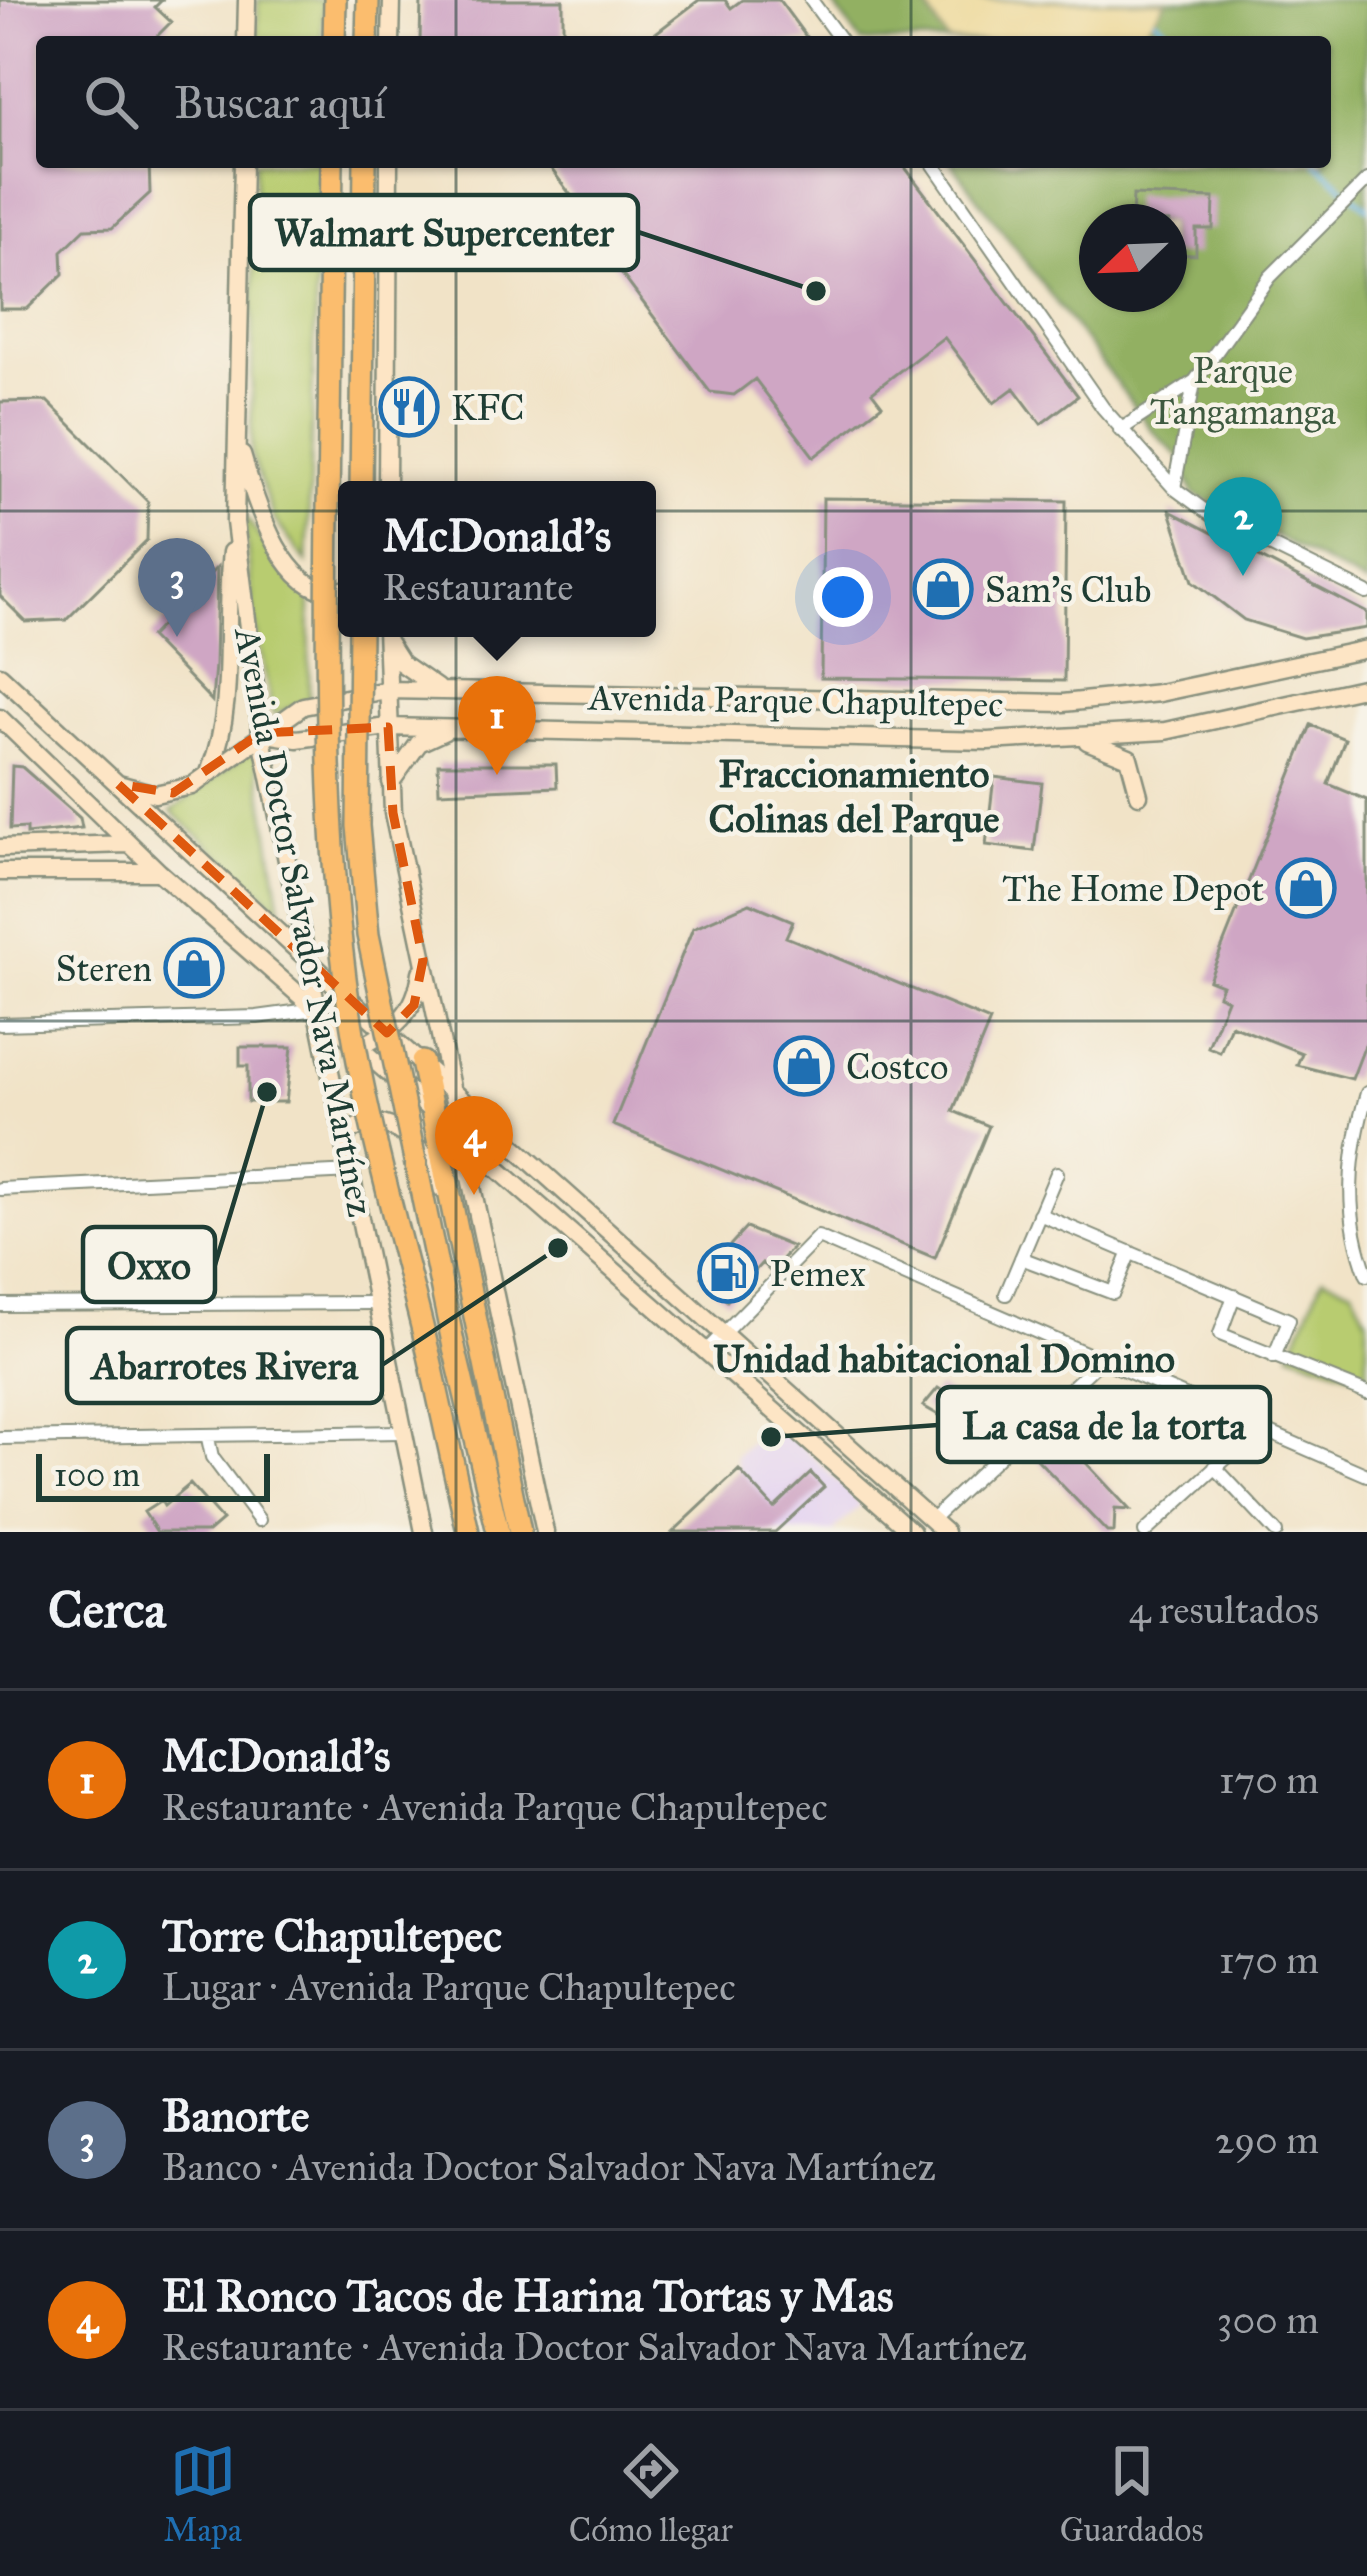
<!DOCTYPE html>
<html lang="es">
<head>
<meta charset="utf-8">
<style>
	body { margin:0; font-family:"IM FELL Great Primer",serif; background:#20242c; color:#f1f3f6 }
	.compass { position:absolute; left:1079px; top:204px; width:108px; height:108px; border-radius:50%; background:#171b24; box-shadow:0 3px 9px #0004; rotate:247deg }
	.scale { position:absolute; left:36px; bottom:30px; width:234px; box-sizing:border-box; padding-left:12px; border:6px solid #1f3d34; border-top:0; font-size:33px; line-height:42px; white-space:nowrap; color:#1f3d34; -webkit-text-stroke:9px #f7f3e8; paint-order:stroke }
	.you { position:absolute; left:843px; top:597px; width:42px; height:42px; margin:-30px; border:9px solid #fff; border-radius:50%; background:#1a73e8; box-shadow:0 0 0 18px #1a73e833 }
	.badge { display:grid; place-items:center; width:78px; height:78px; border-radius:50%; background:#1f6fb2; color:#fff; font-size:39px; font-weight:700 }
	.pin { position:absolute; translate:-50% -99px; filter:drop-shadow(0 3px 6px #0008) }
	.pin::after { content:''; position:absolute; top:63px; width:42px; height:36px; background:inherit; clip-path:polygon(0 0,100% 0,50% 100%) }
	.popup { position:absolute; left:338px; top:481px; width:318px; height:156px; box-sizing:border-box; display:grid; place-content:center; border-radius:12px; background:#171b24; filter:drop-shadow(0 3px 9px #0005); font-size:39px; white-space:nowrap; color:#9ea1a6 }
	.popup b { font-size:45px; color:#f1f3f6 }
	.popup::after { content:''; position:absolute; left:50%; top:100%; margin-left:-24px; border:24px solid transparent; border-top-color:#171b24 }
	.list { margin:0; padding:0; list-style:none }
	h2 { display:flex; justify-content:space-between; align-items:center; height:156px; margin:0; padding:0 48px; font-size:51px }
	h2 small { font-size:39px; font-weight:400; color:#9ea1a6 }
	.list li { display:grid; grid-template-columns:78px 1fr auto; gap:36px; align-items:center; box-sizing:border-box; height:180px; padding:0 48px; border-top:3px solid #363941 }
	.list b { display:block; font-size:45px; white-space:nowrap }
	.list p { margin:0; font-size:39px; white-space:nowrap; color:#9ea1a6 }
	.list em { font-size:39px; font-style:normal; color:#9ea1a6 }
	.icon { flex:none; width:66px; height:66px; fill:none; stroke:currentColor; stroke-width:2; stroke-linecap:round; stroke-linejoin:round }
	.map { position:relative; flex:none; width:1367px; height:1532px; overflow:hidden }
	.search { position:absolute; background:#171b24; box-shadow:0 3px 9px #0004; left:36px; right:36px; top:36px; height:132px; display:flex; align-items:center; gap:30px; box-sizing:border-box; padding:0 42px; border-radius:12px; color:#9ea1a6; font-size:45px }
	.sheet { height:876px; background:#171b24 }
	nav { display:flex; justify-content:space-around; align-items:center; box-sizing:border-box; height:168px; border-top:3px solid #363941; background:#171b24; font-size:33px; color:#9ea1a6 }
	nav a { display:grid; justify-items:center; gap:6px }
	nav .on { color:#1f6fb2 }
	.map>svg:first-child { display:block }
	.built { fill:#e4d3f1 }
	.green { fill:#b8cc70; stroke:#6c8452; stroke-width:3 }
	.forest { fill:#92b062; stroke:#58764b; stroke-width:3; fill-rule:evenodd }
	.sand { fill:#eeda9e; stroke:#868c69; stroke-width:3 }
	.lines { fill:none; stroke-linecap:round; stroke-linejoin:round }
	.stream { stroke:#6bb4e3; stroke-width:4.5 }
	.building { fill:#cfa6c4 }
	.street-casing { stroke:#88907e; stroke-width:16 }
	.secondary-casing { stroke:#88907e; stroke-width:21 }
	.highway-casing { stroke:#88907e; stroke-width:26 }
	.street { stroke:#fff; stroke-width:12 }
	.secondary { stroke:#fde5c5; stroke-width:16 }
	.highway { stroke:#fbbd6e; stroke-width:21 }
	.highway-bridge-casing { stroke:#88907e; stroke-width:26; stroke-linecap:butt }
	.highway-bridge { stroke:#fbbd6e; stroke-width:21 }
	.marked { fill:none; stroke:#de580e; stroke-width:9; stroke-dasharray:24 15; stroke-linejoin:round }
	.grid { fill:none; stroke:#1f3d34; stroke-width:3; stroke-opacity:0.55 }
	.labels { text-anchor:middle; stroke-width:9; stroke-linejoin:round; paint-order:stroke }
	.park-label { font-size:36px; fill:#3e5a40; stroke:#f7f3e8 }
	.poi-label { font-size:36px; fill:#1f3d34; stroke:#f7f3e8; text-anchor:start }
	.street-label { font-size:36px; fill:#1f3d34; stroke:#f7f3e8 }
	.neighbourhood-label { font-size:39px; font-weight:bold; fill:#1f3d34; stroke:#f7f3e8 }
	.leader { fill:none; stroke:#1f3d34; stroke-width:4.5 }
	.callout-dot { fill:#1f3d34; stroke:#f7f3e8; stroke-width:4.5 }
	.callout { fill:#f7f3e8; stroke:#1f3d34; stroke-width:4.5 }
	.callout-label { font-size:39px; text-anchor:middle; font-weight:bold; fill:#1f3d34 }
</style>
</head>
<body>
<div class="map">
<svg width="1367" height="1532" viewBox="0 0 1367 1532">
	<rect width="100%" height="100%" fill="#f7f3e8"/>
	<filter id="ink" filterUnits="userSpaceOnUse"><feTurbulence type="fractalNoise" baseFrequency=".00833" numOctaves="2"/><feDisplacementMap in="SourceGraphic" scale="24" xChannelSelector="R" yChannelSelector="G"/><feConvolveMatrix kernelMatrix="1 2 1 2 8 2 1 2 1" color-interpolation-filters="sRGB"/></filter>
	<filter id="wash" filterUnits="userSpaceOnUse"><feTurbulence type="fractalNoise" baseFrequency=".004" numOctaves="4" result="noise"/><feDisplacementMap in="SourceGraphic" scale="48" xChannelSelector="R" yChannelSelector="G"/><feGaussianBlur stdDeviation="2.7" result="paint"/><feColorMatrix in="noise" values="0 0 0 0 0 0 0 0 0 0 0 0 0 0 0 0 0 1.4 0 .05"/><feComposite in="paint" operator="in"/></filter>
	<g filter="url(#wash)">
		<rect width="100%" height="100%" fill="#f1e3c7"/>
		<path class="built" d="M775 1419 861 1505 833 1532H685L739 1471 735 1456Z"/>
		<path class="green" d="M258 0H323L322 42H257Z
			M255 162H320L307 563 274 519 251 455Z
			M244 514 279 566 310 593 309 700 273 715 254 619Z
			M255 748 281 909 171 811Z
			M1323 1277 1353 1289 1367 1319V1378L1291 1352Z"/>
		<path class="forest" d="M830 0H922L948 42H861Z
			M1167 0H1367V585L1193 493 1180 458 1151 429 951 162H1325V42H1137ZM1097 222H1169V294H1097Z"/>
		<path class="sand" d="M922 0H1167L1137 42H948Z"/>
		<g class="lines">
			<path class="stream" d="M1155 19 1182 42
				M1315 162 1367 207"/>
		</g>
		<g id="blocks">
			<path class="building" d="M0 0H162L155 7 171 22 151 42H42V162H149L150 193 112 228 85 229 62 251 63 274 27 309H0Z
				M421 0H563V42H420Z
				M699 0H725L731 8 742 0H779L810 42H644Z
				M546 162H901L1078 396 1041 424 1014 388 994 403 944 337 872 392 882 405 814 457 755 379 734 395 710 392 600 245 605 241Z
				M1133 195 1214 198 1213 229H1196V255L1169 254V222L1132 220Z
				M47 401 148 502 147 540 66 620 26 622 0 596V402Z
				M823 498 1066 501 1064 681 821 678Z
				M1170 511 1367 613V628L1302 638 1244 620 1193 581Z
				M217 567 215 665 212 701 150 637Z
				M1311 725 1345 739 1328 784 1367 800V1040L1352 1079 1297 1065 1302 1053 1231 1025 1220 1052 1208 1047 1227 999 1218 995 1222 985 1209 980Z
				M438 764H556L557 787 439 792Z
				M12 766 22 767 80 818 82 828 26 834V828L10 829Z
				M994 777 1042 783 1034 851 986 845Z
				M750 903 793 921 786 937 990 1021 953 1111 989 1126 935 1258 613 1125 693 928Z
				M240 1047H292L286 1102H248V1066H240Z
				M746 1228 793 1247 770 1271 762 1263 727 1301 701 1277Z
				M938 1388 1010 1432 994 1447 923 1406Z
				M1061 1436 1130 1510 1115 1509 1114 1532H1107L1037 1459Z
				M739 1470 774 1508 811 1473 824 1487 775 1532H673Z
				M190 1484 222 1520 208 1532H157L144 1512 161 1501 164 1506Z"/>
		</g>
	</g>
	<g filter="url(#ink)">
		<use href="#blocks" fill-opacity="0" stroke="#88907e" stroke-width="3"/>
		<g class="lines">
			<g class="street-casing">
				<path id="street" d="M811 0 842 42
					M932 162 1103 408 1174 488 1215 518 1367 593
					M1120 430 1195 381 1270 277 1367 180
					M1174 488 1194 383
					M0 1024 257 1017 316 1009
					M1367 1093C1349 1154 1343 1214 1367 1275
					M0 1189 353 1172
					M1039 1214 1289 1320 1274 1357
					M1021 1258 1113 1293 1130 1252
					M1006 1294 1057 1173
					M1234 1296 1220 1334 1367 1393
					M0 1305 375 1303
					M708 1349 818 1237 1367 1475
					M0 1438 402 1432
					M208 1438 212 1457 259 1520
					M1215 1467 1276 1532
					M932 1519 1099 1362
					M1145 1532 1258 1429"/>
			</g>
			<g class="secondary-casing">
				<path id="secondary" d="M246 42 247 0
					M391 42 392 0
					M243 162 235 522 261 733 424 1532
					M242 455C254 497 285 608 347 589
					M387 490 389 162
					M386 628 393 813 545 1532
					M387 641 401 663 437 688
					M0 675 387 1033 945 1532
					M0 718 159 872 912 1532
					M261 733 297 739 388 727 988 741 1165 731 1367 687
					M1087 741 1129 758 1139 795
					M210 770C237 703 223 624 231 552
					M391 782 419 743 445 731
					M118 784 155 794 192 786 303 706 387 690 1063 703 1159 693 1367 649
					M0 848 128 844
					M0 872H159
					M359 1048C394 1029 416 1014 421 972
					M346 1135C385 1100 429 1151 442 1189"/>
			</g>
			<g class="highway-casing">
				<path id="highway" d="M334 42 335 0
					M367 42 368 0
					M330 305 332 162
					M361 490 365 162
					M422 1062 520 1532
					M454 1347 498 1532
					M429 1355 468 1532"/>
			</g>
			<use href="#street" class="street"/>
			<use href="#secondary" class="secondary"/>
			<use href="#highway" class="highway"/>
			<g class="highway-bridge-casing">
				<path id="highway-bridge" d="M330 305C330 538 316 777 349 1008 366 1124 402 1241 429 1355
					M360 628 358 826 368 935 454 1347"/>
			</g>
			<use href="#highway-bridge" class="highway-bridge"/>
		</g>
	</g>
	<path class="marked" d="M388 727 393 813 423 960 414 1005 387 1033 118 784 173 793 261 733Z"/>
	<path class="grid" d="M456 0V42M911 0V42M456 162V1532M911 162V1532M0 511H1367M0 1021H1367"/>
	<defs>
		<g id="restaurant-ring" transform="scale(3)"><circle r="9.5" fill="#f7f3e8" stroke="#1f6fb2" stroke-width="1.5"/><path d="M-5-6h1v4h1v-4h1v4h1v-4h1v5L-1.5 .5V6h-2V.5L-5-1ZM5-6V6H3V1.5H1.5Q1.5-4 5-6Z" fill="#1f6fb2"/></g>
		<g id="shop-ring" transform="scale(3)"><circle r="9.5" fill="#f7f3e8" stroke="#1f6fb2" stroke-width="1.5"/><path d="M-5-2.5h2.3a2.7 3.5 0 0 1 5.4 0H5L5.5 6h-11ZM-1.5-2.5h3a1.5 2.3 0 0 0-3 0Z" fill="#1f6fb2"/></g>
		<g id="fuel-ring" transform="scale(3)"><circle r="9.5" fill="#f7f3e8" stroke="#1f6fb2" stroke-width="1.5"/><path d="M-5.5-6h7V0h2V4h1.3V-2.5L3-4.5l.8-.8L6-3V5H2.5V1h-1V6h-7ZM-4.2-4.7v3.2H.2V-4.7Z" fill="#1f6fb2"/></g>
	</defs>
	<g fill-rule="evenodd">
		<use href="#restaurant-ring" x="409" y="407"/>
		<use href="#shop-ring" x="943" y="589"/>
		<use href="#shop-ring" x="1306" y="888"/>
		<use href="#shop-ring" x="194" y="968"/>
		<use href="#shop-ring" x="804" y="1066"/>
		<use href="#fuel-ring" x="728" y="1273"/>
	</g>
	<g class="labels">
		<g class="park-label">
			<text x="1243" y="383">Parque<tspan x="1243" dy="41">Tangamanga</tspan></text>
		</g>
		<g class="poi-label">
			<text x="451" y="420">KFC</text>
			<text x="985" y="602">Sam's Club</text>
			<text x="1264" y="901" text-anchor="end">The Home Depot</text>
			<text x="152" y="981" text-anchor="end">Steren</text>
			<text x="846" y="1079">Costco</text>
			<text x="770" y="1286">Pemex</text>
		</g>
		<g class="street-label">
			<text transform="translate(796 700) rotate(1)" y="13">Avenida Parque Chapultepec</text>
			<text transform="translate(305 922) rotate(79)" y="13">Avenida Doctor Salvador Nava Martínez</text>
		</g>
		<g class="neighbourhood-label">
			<text x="854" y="787">Fraccionamiento<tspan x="854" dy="45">Colinas del Parque</tspan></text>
			<text x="944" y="1372">Unidad habitacional Domino</text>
		</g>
	</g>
	<path class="leader" d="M816 291L638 232M267 1092L215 1265M558 1248L382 1365M771 1437L938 1425"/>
	<g class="callout-dot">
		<circle cx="816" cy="291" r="12"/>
		<circle cx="267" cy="1092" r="12"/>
		<circle cx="558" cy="1248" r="12"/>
		<circle cx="771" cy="1437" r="12"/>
	</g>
	<g class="callout">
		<rect x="250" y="195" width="388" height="75" rx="12"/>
		<rect x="83" y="1227" width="132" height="75" rx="12"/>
		<rect x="67" y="1328" width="315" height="75" rx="12"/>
		<rect x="938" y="1387" width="332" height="75" rx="12"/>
	</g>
	<g class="callout-label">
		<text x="444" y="246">Walmart Supercenter</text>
		<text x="149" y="1279">Oxxo</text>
		<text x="225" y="1379">Abarrotes Rivera</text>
		<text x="1104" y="1439">La casa de la torta</text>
	</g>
</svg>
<svg class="compass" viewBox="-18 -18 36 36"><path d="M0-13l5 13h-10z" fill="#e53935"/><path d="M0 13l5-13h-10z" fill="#9ea1a6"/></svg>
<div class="scale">100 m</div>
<div class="you"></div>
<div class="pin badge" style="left:497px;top:775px;background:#e8710a">1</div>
<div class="popup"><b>McDonald's</b>Restaurante</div>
<div class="pin badge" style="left:1243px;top:576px;background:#0f9aa8">2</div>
<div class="pin badge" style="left:177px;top:637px;background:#5c6f8a">3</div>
<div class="pin badge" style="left:474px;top:1195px;background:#e8710a">4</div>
<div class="search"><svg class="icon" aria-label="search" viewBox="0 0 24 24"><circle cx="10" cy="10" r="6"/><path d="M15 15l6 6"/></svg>Buscar aquí</div>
</div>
<section class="sheet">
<h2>Cerca<small>4 resultados</small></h2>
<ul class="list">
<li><span class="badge" style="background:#e8710a">1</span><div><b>McDonald's</b><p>Restaurante · Avenida Parque Chapultepec</p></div><em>170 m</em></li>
<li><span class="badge" style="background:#0f9aa8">2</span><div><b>Torre Chapultepec</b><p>Lugar · Avenida Parque Chapultepec</p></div><em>170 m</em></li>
<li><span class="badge" style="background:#5c6f8a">3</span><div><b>Banorte</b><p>Banco · Avenida Doctor Salvador Nava Martínez</p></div><em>290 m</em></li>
<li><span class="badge" style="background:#e8710a">4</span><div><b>El Ronco Tacos de Harina Tortas y Mas</b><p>Restaurante · Avenida Doctor Salvador Nava Martínez</p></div><em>300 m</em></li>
</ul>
</section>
<nav>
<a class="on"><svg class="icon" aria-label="map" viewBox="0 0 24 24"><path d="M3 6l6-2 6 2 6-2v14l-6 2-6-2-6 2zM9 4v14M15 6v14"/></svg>Mapa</a>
<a><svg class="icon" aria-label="directions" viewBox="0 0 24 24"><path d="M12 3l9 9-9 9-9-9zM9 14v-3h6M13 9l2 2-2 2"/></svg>Cómo llegar</a>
<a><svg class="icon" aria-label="saved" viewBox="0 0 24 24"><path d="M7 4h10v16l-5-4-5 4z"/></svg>Guardados</a>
</nav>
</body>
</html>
